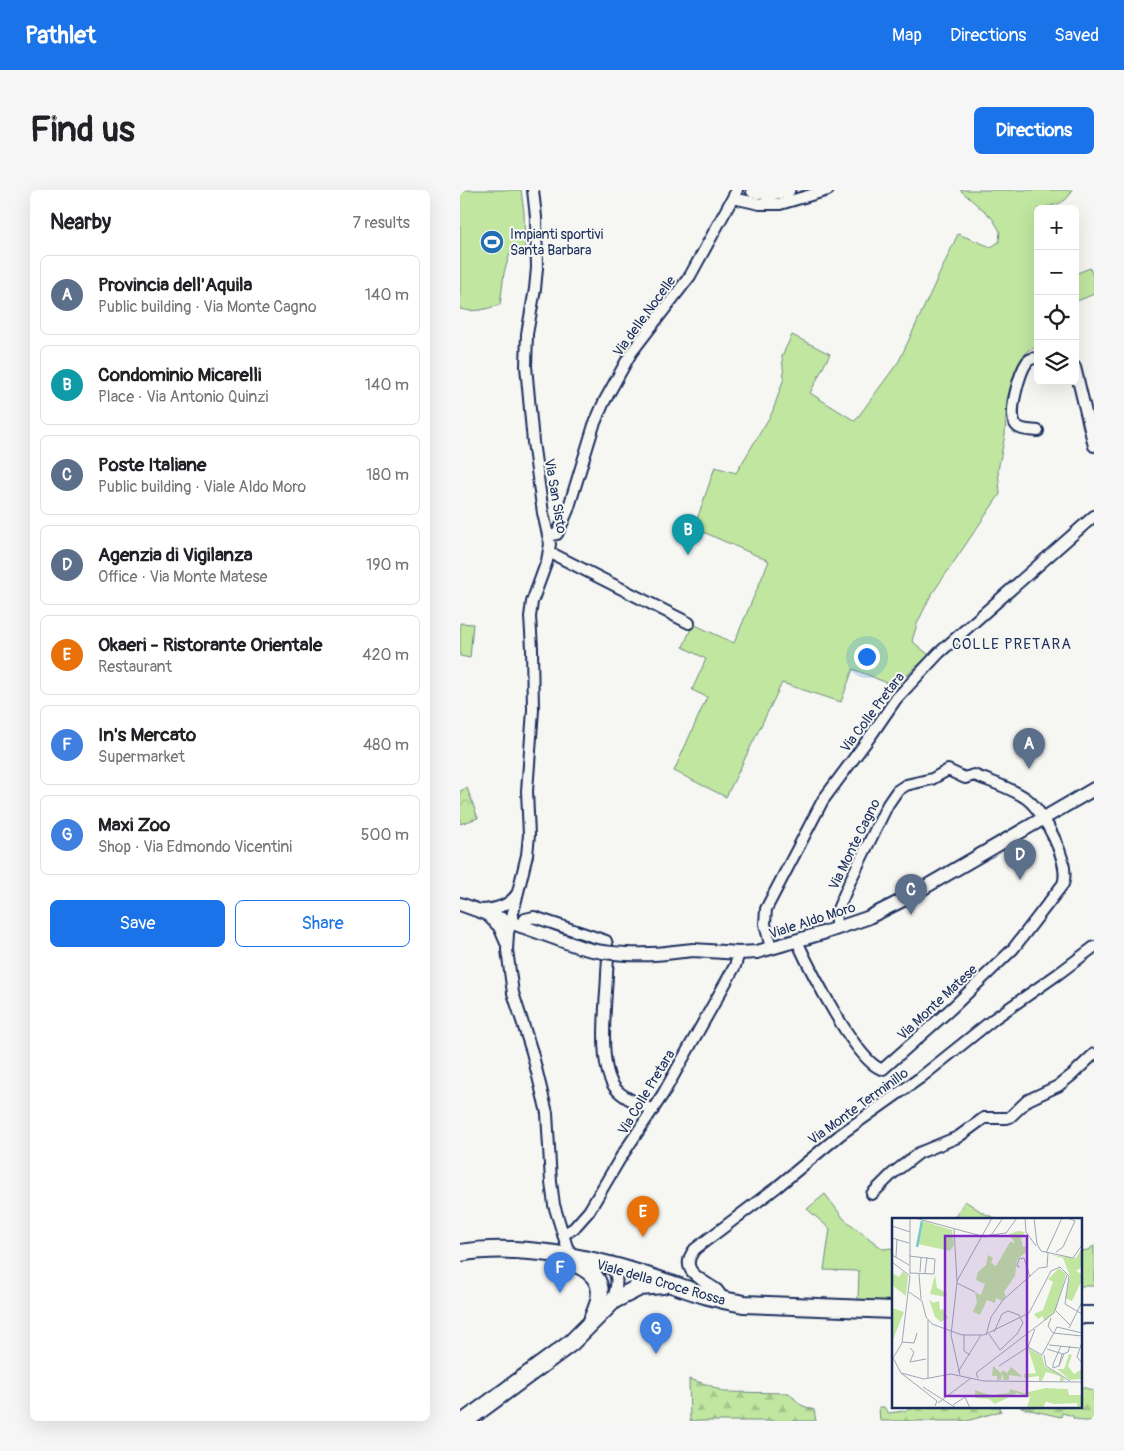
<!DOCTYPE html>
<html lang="en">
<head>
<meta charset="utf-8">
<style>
	body { margin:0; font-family:Pangolin,sans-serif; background:#f6f6f6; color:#202124 }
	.controls { position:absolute; right:15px; top:15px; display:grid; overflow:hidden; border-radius:8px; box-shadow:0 5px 20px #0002 }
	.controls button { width:45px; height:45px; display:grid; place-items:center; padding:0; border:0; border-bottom:1px solid #e0e0e0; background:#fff; color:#202124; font:25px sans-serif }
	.you { position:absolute; left:406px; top:466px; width:18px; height:18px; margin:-12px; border:4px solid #fff; border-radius:50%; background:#1a73e8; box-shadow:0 0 0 8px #1a73e833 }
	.badge { display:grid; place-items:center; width:32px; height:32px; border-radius:50%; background:#1a73e8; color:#fff; font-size:16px; font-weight:700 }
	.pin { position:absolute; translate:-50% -41px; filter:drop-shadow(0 1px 2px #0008) }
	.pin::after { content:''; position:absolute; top:26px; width:18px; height:15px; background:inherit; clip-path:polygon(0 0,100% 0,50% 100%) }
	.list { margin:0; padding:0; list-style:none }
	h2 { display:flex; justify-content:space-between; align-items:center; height:65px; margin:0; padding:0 20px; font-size:21px }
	h2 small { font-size:16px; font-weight:400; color:#757577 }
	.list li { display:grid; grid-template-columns:32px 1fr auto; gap:15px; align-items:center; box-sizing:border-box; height:80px; margin:0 10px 10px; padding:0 10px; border:1px solid #e0e0e0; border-radius:8px }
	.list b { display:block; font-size:19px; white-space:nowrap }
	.list p { margin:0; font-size:16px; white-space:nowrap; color:#757577 }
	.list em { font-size:16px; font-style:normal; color:#757577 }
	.actions { display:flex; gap:10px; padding:15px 20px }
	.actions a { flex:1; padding:11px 0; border:1px solid #1a73e8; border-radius:8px; text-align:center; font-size:18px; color:#1a73e8 }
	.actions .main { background:#1a73e8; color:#fff }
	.icon { flex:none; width:28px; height:28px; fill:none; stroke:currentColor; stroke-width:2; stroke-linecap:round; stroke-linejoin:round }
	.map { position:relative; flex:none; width:634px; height:1231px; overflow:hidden; border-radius:8px }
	header { display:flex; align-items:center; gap:30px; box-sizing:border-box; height:70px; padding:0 25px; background:#1a73e8; color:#fff }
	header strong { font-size:24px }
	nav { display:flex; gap:28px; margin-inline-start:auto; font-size:18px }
	.intro { display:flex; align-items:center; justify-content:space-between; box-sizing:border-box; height:120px; padding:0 30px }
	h1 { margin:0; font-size:35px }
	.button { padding:12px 22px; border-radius:8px; background:#1a73e8; color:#fff; font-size:18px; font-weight:700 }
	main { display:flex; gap:30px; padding:0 30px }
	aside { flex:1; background:#fff; border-radius:8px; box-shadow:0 5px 20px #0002 }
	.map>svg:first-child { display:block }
	.grass { fill:#c0e6a0; stroke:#6e8a7f }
	.forest { fill:url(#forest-firs); stroke:#6e8a7f }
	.park { fill:url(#park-crowns); stroke:#6e8a7f }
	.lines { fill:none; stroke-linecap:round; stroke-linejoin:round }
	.minor-casing { stroke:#1b2f5e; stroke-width:14 }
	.tertiary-casing { stroke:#1b2f5e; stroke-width:16 }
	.secondary-casing { stroke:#1b2f5e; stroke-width:19 }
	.primary-casing { stroke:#1b2f5e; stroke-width:20 }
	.minor { stroke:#f6f6f2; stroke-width:10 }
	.tertiary { stroke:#f6f6f2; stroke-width:12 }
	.secondary { stroke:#f6f6f2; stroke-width:15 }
	.primary { stroke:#f6f6f2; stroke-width:16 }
	.tertiary-bridge-casing { stroke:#1b2f5e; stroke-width:16; stroke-linecap:butt }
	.tertiary-bridge { stroke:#f6f6f2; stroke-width:12 }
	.labels { text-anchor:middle; stroke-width:4; stroke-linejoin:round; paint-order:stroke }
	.poi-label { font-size:14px; fill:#1b2f5e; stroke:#f6f6f2; text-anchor:start }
	.street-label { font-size:14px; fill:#1b2f5e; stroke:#f6f6f2 }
	.neighbourhood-label { font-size:15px; letter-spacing:1px; fill:#1b2f5e; stroke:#f6f6f2 }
	.inset-river { fill:none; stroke:#77c8ce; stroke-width:2.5 }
	.inset-road { fill:none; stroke:#9ea6b7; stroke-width:1 }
	.view { fill:#7b2cbf; fill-opacity:0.15; stroke:#7b2cbf; stroke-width:2.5 }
	.inset-edge { fill:none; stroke:#1b2f5e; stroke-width:2.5 }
</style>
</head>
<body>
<header>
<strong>Pathlet</strong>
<nav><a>Map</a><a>Directions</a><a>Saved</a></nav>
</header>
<div class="intro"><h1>Find us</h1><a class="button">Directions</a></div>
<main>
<aside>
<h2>Nearby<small>7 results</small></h2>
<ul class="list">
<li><span class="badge" style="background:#5c6f8a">A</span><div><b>Provincia dell'Aquila</b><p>Public building · Via Monte Cagno</p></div><em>140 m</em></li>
<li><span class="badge" style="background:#0f9aa8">B</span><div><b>Condominio Micarelli</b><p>Place · Via Antonio Quinzi</p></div><em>140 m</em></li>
<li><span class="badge" style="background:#5c6f8a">C</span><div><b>Poste Italiane</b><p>Public building · Viale Aldo Moro</p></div><em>180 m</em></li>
<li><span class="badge" style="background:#5c6f8a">D</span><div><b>Agenzia di Vigilanza</b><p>Office · Via Monte Matese</p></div><em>190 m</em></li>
<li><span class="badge" style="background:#e8710a">E</span><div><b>Okaeri - Ristorante Orientale</b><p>Restaurant</p></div><em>420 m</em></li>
<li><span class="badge" style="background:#3f7fe0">F</span><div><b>In's Mercato</b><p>Supermarket</p></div><em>480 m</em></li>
<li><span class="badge" style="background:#3f7fe0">G</span><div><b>Maxi Zoo</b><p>Shop · Via Edmondo Vicentini</p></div><em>500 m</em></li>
</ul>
<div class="actions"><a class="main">Save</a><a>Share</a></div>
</aside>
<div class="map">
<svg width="634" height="1231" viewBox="0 0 634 1231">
	<defs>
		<pattern id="forest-firs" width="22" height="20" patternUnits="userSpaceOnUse" patternTransform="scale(1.25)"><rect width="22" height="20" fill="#c0e6a0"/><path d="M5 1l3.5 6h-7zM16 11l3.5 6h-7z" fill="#a4c68c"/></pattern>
		<pattern id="park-crowns" width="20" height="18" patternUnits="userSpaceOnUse" patternTransform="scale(1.25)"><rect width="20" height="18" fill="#c0e6a0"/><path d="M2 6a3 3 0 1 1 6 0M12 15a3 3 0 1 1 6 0" fill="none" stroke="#a4c68c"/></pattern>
	</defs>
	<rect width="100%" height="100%" fill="#f6f6f2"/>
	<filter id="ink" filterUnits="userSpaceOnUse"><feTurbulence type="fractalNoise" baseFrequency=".02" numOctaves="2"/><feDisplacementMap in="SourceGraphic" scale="10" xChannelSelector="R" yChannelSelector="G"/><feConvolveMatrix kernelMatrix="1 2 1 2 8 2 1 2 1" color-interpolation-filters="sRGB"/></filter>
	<g filter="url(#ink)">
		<path class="grass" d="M0 0H61L64 22 65 67 50 63 44 83 40 115C25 119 15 123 0 119Z
			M500 0H612C608 12 597 15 586 17V19H578V157L568 160 555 181 547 209 545 245 538 280 540 304 470 407 457 434 452 451 469 465 446 486 437 497 393 479 381 512 322 493 266 607 214 581 247 507 232 500 246 469 223 457 233 434 274 453 309 371 234 338 255 277 276 283 312 223 324 188 322 166 332 145 370 164 350 203 395 231 439 171 498 44 531 57 539 52 540 41 532 28Z
			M630 78 634 89V104L615 112V84Z
			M0 433 13 434 10 468 0 466Z
			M365 1004 384 1029 423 1059 433 1058V1111L398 1110 399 1081 364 1080 370 1039 347 1019Z
			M505 1011 523 1023 539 1030H493Z
			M634 1056V1096H620V1061L628 1060Z"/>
		<path class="forest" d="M229 1189 249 1195 264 1202 329 1203 341 1215 354 1220 356 1231H230Z
			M620 1196 634 1201V1231H623L613 1228V1226L602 1223 601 1227 561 1218V1217H620Z
			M419 1217H424L428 1223 445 1221 457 1217H540L541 1221 507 1231H420Z"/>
		<path class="park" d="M7 598 18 628 0 634V601Z"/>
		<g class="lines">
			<g class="minor-casing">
				<path id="minor" d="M73 0 76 27 77 78 75 99 67 144 66 176 73 252 83 323 90 354 87 371 72 412 70 427 72 458 73 520 67 601 69 645 67 665 48 743 47 760 53 803 72 862 87 923 91 992 94 1015 107 1057 114 1067
					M273 8 300 14H320L368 0
					M615 177 634 256
					M578 241C571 240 561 241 556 235 547 224 560 182 567 172 570 168 574 168 578 168
					M89 346 97 344 101 336 108 320 134 235 144 212 171 163 230 86 277 0
					M89 362 229 433
					M19 720C33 720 49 716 57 704
					M26 724 39 737 46 753
					M61 737 65 729 74 727 146 751C150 761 147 775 147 785 146 813 137 878 156 899 164 909 181 914 193 920
					M337 751C347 773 399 878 423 879L493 817 553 759 603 694C611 673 584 622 567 609 552 598 531 592 514 585L505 588 488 580 472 589 446 595 437 601 428 614 391 689 375 726 377 738
					M311 758 305 734 306 719 363 610 412 544 436 509 479 463 634 326
					M412 1004 432 984 459 963 498 947 524 928H546L550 927 568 910 598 896 612 885 634 864
					M103 1045 114 1038 129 1021 161 967 203 904 275 776 279 763
					M149 1075C161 1085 156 1099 152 1112
					M259 1110 260 1104 257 1100C242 1089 217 1081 235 1059L317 997 381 944 460 888 535 828 598 784 634 757"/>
			</g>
			<g class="tertiary-casing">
				<path id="tertiary" d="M0 714 120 757
					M214 762 233 760 279 763 297 762 366 742 407 728 441 711 634 599"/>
			</g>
			<g class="secondary-casing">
				<path id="secondary" d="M294 0 308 2 327 0"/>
			</g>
			<g class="primary-casing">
				<path id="primary" d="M0 1063C56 1053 128 1067 181 1084 217 1095 245 1108 284 1114L433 1120
					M114 1073C141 1084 146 1100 133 1127
					M620 1125H634
					M5 1231 111 1153 154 1110 180 1097 203 1095"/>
			</g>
			<use href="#minor" class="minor"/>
			<use href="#tertiary" class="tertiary"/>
			<use href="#secondary" class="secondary"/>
			<use href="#primary" class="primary"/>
			<g class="tertiary-bridge-casing">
				<path id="tertiary-bridge" d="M120 757C145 765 188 766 214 762"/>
			</g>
			<use href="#tertiary-bridge" class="tertiary-bridge"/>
		</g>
	</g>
	<defs>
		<g id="stadium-disc" transform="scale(1.25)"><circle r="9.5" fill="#1f6fb2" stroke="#f6f6f2"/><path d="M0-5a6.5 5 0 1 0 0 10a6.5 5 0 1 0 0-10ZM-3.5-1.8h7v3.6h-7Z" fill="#fff"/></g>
	</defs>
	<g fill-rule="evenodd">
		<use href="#stadium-disc" x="32" y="52"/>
	</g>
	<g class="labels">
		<g class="poi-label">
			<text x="50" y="49">Impianti sportivi<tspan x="50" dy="16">Santa Barbara</tspan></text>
		</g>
		<g class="street-label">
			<text transform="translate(184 126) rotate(-54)" y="5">Via delle Nocelle</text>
			<text transform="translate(96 306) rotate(80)" y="5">Via San Sisto</text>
			<text transform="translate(412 522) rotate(-53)" y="5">Via Colle Pretara</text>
			<text transform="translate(394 654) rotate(-64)" y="5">Via Monte Cagno</text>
			<text transform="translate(352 730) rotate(-18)" y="5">Viale Aldo Moro</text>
			<text transform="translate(477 812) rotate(-43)" y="5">Via Monte Matese</text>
			<text transform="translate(186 902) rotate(-59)" y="5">Via Colle Pretara</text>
			<text transform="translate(398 916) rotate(-36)" y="5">Via Monte Terminillo</text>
			<text transform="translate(201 1092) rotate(16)" y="5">Viale della Croce Rossa</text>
		</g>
		<g class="neighbourhood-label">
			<text x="552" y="459">COLLE PRETARA</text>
		</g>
	</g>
	<g transform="translate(432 1028)">
		<rect width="190" height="190" fill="#f6f6f2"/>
		<path d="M31 3 60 12 62 27 58 33 26 26ZM126 13 133 14 129 21 131 29 135 28 136 32 125 42 123 58 112 74 114 78 110 83 104 80 103 85 95 82 88 97 81 94 85 84 83 74 89 77 93 66 84 62 86 54 94 47 96 37 101 40 99 45 104 48 118 24 123 25 117 16ZM190 30V49L184 53 190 56 189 64 180 83 173 80 178 58 171 40 159 37 184 40ZM167 50 174 56 164 92 153 103 150 98 146 101 142 96 151 92 161 64 156 61ZM11 53 16 58 14 78 0 67V55L7 59ZM43 57 45 70 55 75 54 79 38 76ZM0 90 12 94 0 124ZM136 130 150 138 153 149 167 155 173 162 168 164V158L154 154 150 163H147V158L132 160V156L144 155ZM177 136 180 137 176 148 182 156 190 151V161L178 162 165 151H172ZM101 148 109 155 111 152 115 155 119 149 131 159 117 157V162H112L110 156 109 162H105V158H100Z" fill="#c0e6a0"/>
		<path d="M154 170 176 171 177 177H190V190H186L185 185 162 186 125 175 103 186 97 181 83 180V172L104 179 107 175V179V176L117 175 118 171 132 175Z" fill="#c0e6a0"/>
		<path d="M37 81 41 85 47 83 48 92 51 91 56 100 49 104 43 99Z" fill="#c0e6a0"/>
		<path d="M138 179 154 183 151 190H135Z" fill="#c0e6a0"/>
		<path class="inset-river" d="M25 29 30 3"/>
		<path class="inset-road" d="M23 0 93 19 100 16 111 0M133 0 134 14 144 28M142 0 145 26 149 33 181 40 190 27M0 8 18 14M62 11 65 64 59 117 68 157M100 17 114 15 125 0M0 20 17 25M164 34 171 29 183 3 176 0M154 35 170 0M0 37 17 47M17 38 43 41 42 56 18 55M4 39 5 21M0 44 18 58 10 125 1 140M128 49 125 48 127 41 132 40 138 59M28 54 29 39M33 55 35 39M18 56V0M27 56 29 81M65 63 100 0M65 65 83 74M17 74 30 83 34 99 40 106 70 117H92L137 95 159 53 168 49 177 58 173 86 190 96M164 93 178 107M159 100 156 108 161 115 190 118M36 102V160M165 109 190 115M177 110 190 84M72 116V133L78 137M97 116 108 132 125 116 131 105 127 97 116 93 110 96 102 114M94 117 99 99 111 82 147 50 155 49 156 35M10 124 22 125 25 115M190 124 185 139 190 145M157 127 187 130M136 129 143 111M18 130 22 134 18 144 34 141M155 131 171 136 176 134 178 128M170 136 167 148 172 136M152 137 154 148 178 163M0 138 9 155 45 183 43 188M107 148 136 129 150 137 165 109M167 148 161 150V146L169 128M66 154 89 117M9 155 32 161 59 156 92 163 190 164M86 160 84 155 162 95 175 57M31 169 64 190M46 185 79 160M61 187 73 179 78 190"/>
		<path class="view" d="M53 18H135V178H53Z"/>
		<rect width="190" height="190" class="inset-edge"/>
	</g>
</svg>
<div class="controls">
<button>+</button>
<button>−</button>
<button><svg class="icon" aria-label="locate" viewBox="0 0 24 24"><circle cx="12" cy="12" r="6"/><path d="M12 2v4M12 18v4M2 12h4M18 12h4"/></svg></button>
<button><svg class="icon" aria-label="layers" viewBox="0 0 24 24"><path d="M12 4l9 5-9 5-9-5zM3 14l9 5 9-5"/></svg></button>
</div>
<div class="you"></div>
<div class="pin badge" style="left:569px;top:579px;background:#5c6f8a">A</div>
<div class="pin badge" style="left:228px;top:365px;background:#0f9aa8">B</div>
<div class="pin badge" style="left:451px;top:725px;background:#5c6f8a">C</div>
<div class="pin badge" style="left:560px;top:690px;background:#5c6f8a">D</div>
<div class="pin badge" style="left:183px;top:1047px;background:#e8710a">E</div>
<div class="pin badge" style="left:100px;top:1103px;background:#3f7fe0">F</div>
<div class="pin badge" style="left:196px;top:1164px;background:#3f7fe0">G</div>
</div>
</main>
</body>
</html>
